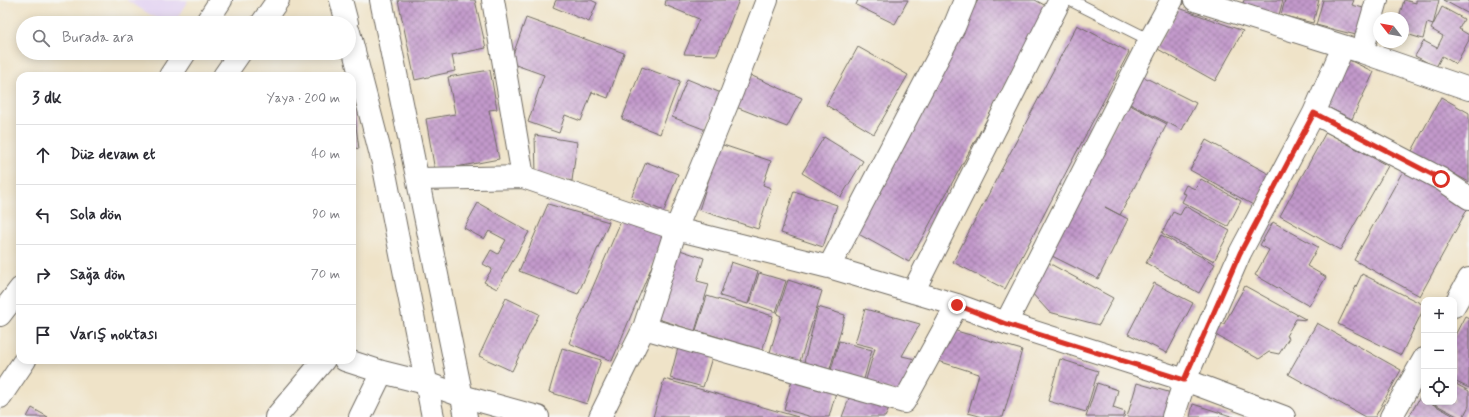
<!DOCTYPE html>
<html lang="tr">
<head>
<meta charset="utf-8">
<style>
	body { margin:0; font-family:Mynerve,sans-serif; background:#f7f7f7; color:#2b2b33 }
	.controls { position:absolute; right:12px; bottom:12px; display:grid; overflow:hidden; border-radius:8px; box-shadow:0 2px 10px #0003 }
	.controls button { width:36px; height:36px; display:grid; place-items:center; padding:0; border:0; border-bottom:1px solid #e1e1e2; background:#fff; color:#2b2b33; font:20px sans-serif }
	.compass { position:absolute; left:1373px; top:12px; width:36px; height:36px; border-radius:50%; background:#fff; box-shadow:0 2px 10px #0003; rotate:301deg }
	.stop { position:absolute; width:12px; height:12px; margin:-9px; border:3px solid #d93025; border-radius:50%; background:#fff }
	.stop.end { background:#d93025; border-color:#fff; box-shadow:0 1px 4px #0008 }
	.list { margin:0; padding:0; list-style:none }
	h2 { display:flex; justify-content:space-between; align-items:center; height:52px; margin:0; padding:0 16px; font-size:17px }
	h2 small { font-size:13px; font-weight:400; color:#7c7c81 }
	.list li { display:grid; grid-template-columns:26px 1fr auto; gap:12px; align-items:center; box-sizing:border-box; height:60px; padding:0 16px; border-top:1px solid #e1e1e2 }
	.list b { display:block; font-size:15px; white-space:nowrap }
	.list em { font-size:13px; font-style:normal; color:#7c7c81 }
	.icon { flex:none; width:22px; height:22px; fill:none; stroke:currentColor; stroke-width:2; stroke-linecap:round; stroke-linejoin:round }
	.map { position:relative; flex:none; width:1469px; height:417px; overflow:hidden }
	.search { position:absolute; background:#fff; box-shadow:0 2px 10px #0003; left:16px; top:16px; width:340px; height:44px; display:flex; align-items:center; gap:10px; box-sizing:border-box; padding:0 14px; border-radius:22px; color:#7c7c81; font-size:15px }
	.panel { position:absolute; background:#fff; box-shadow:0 2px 10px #0003; left:16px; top:72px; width:340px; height:292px; border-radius:12px }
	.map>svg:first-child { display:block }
	.built { fill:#e3d3f2 }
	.building { fill:url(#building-cross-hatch) }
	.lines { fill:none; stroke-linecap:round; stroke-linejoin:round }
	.service-casing { stroke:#706b62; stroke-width:13 }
	.minor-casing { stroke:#706b62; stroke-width:24 }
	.tertiary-casing { stroke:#706b62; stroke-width:24 }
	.service { stroke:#fff; stroke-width:11 }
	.minor { stroke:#fff; stroke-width:22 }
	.tertiary { stroke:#fff; stroke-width:22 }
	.route { stroke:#d93025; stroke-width:5 }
</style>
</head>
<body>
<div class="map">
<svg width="1469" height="417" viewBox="0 0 1469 417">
	<defs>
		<pattern id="building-cross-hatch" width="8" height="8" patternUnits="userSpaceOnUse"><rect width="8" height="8" fill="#c299cb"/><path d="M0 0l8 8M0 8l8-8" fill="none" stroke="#9e7da5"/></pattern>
	</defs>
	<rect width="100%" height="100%" fill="#f6f6f2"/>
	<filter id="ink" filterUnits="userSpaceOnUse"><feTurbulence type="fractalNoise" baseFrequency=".025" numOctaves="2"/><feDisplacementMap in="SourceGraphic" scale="8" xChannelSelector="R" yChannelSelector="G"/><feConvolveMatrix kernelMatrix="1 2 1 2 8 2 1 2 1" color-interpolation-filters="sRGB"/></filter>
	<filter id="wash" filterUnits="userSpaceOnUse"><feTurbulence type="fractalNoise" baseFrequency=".012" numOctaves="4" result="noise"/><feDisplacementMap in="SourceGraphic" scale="16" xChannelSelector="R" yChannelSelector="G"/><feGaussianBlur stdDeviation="0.9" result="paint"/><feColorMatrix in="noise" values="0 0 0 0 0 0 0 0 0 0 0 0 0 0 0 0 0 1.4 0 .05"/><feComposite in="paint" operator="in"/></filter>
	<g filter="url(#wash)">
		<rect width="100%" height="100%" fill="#efe3c8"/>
		<path class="built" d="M126 0H188L174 23H164Z"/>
		<g id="blocks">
			<path class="building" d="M398 0H475L486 48 452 55 455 71 415 80Z
				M556 0H591L597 3 589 22 553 7Z
				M666 0H739L717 55 684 54 699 19 665 5Z
				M858 0H908L895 24 856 5Z
				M978 0H1035L1048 7 909 262 853 231Z
				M1244 0H1283L1279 15 1242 6Z
				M1285 0H1319L1313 23 1281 15Z
				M1323 0H1354L1352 5 1367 9 1360 36 1316 25Z
				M1404 0 1416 3V0H1439L1433 25 1427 23 1423 39 1403 33V18H1399Z
				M1443 0H1469V14Z
				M1442 7 1464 19 1459 29 1469 35V40L1456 64 1442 56 1436 67 1415 56 1424 41 1437 48 1443 36 1431 29Z
				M1179 8 1243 31 1215 81 1156 48Z
				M526 18 624 53 608 98 592 92 581 121 565 115 559 133 528 122 544 75 510 63Z
				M1077 25 1129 52 1005 289 953 262Z
				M858 47 908 75 874 134 826 105Z
				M1347 59 1374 72 1352 119 1325 106Z
				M642 67 680 81 660 134 622 119Z
				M490 70 497 109 489 110 499 159 435 171 426 119 455 114 448 77Z
				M750 75 802 98 787 127 736 107Z
				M1140 75 1196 103 1182 130 1126 102Z
				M687 79 721 93 706 130 672 117Z
				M1441 97 1469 113V182L1412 151Z
				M352 103H353L359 149 352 147Z
				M1126 103 1167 124 1120 215 1105 207 1128 219 1098 279 1048 254Z
				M1326 132 1388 166 1340 250 1280 216Z
				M535 135 577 142 572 181 536 174Z
				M824 137 863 161 841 197 802 173Z
				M1206 140 1271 175 1255 206 1190 170Z
				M720 144 771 161 763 185 771 188 758 229 699 210Z
				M646 162 678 174 664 211 631 198Z
				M1404 169 1469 206 1420 296 1354 260Z
				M1201 179 1241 201 1228 226 1182 202 1186 194 1182 193 1186 185 1195 189Z
				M794 191 837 205 823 247 781 233Z
				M478 203 529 232 497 289 484 282 492 269 483 264 491 250 498 254 506 240 489 231 484 239 464 228Z
				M548 204 609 222 578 294 519 271Z
				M1185 206 1230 231 1214 261 1162 233 1173 212 1180 215Z
				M624 214 666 232 612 361 569 343Z
				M1273 222 1318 247 1307 266 1326 277 1309 306 1255 275 1269 250 1260 245Z
				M1161 235 1215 264 1199 293 1146 263Z
				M674 248 704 258 697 281 709 284 695 331 652 317Z
				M1045 261 1113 298 1099 325 1049 312 1029 290Z
				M731 262 758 271 748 304 720 296Z
				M759 273 786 281 776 312 750 303Z
				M1362 274 1424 305V308L1401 355 1338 324Z
				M788 280 822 291 800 361 770 352 781 316 777 314Z
				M1154 283 1193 303 1167 353 1128 334Z
				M1245 286 1307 320 1296 319 1286 336 1289 338 1279 354 1269 352 1259 359 1212 333 1217 323 1224 324Z
				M707 296 773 316 762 351 696 330Z
				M506 298 539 314 512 371 479 356Z
				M818 307 845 315 830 369 804 362Z
				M865 309 920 324 902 356 915 359 900 393 865 383 875 348 855 343Z
				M1465 316 1469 318V388L1454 381V337Z
				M1317 323 1401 370 1375 417H1365L1288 374Z
				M953 330 1022 350 1003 417H983L968 413 979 374 935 360Z
				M839 341 872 350 864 379 831 370Z
				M679 344 713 354 703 387 670 378Z
				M562 348 601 360 587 404 549 392Z
				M1060 359 1098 371 1086 412 1048 401Z
				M793 377 837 389 829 417H812L784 409Z
				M664 379 798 417H653Z
				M1097 383 1118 390 1113 408 1125 412 1124 417H1086Z
				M1137 383 1175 394 1169 417H1127Z
				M1454 383 1469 391V406L1463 417H1459L1431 402H1454Z
				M850 396 890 407 885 417H842Z
				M1420 397 1424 399V402H1429L1456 417H1409Z
				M1193 404 1234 417H1190Z
				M32 408 48 417H27Z"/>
		</g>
	</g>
	<g filter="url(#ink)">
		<use href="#blocks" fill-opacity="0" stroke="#706b62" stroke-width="1"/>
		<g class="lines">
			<g class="service-casing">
				<path id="service" d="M1070 0 1150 40"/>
			</g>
			<g class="minor-casing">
				<path id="minor" d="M493 0 523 177
					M1195 0 1362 52 1469 89
					M1362 52 1377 0
					M1314 113 1441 179 1469 198
					M418 179 523 177 676 229 829 267 957 305 1006 323 1185 380 1284 417
					M829 267 954 27 965 0
					M913 292 1060 0
					M1454 306 1469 279
					M1006 323 1150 40 1172 0
					M644 328 904 402 957 305
					M345 360 382 372 426 383 462 396 538 417
					M276 417 324 360
					M360 417 382 372
					M600 417 644 328 676 229 732 92 767 0
					M1173 417 1185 380 1240 253 1314 113 1343 47
					M1391 417 1424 359"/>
			</g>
			<g class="tertiary-casing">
				<path id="tertiary" d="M341 0 347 23
					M381 0 466 417
					M206 23 221 0
					M262 23 278 0
					M349 32 383 163 433 417
					M170 76 185 53
					M224 76 240 53
					M0 315 20 289
					M0 397 25 360"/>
			</g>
			<use href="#service" class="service"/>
			<use href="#minor" class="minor"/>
			<use href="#tertiary" class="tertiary"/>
		</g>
	</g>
	<g class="lines" filter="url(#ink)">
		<path class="route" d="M957 305 1006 324 1184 380 1240 253 1314 113 1441 179"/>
	</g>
</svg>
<div class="controls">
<button>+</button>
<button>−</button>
<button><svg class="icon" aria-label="locate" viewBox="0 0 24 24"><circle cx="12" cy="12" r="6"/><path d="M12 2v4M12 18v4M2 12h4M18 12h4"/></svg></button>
</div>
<svg class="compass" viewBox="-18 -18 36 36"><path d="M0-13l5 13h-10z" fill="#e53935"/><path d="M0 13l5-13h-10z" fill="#7c7c81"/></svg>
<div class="stop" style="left:1441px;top:179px"></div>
<div class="stop end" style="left:957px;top:305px"></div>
<div class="search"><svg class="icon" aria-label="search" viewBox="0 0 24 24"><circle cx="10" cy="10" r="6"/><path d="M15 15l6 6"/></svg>Burada ara</div>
<section class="panel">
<h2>3 dk<small>Yaya · 200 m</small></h2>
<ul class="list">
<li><svg class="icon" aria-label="ahead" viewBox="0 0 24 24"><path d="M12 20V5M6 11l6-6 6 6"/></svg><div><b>Düz devam et</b></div><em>40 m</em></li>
<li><svg class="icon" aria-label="left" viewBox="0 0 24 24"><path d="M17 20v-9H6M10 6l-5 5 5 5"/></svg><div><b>Sola dön</b></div><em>90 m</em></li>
<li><svg class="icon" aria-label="right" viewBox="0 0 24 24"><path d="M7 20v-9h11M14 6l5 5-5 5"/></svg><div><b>Sağa dön</b></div><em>70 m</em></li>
<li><svg class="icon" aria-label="arrive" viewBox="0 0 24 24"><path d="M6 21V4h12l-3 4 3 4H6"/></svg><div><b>Varış noktası</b></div></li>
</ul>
</section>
</div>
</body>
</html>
